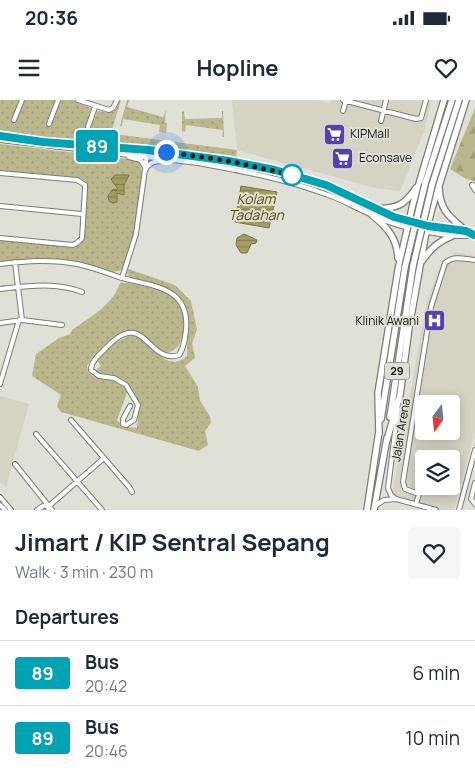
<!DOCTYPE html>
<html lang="en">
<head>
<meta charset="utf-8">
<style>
	:root { --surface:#fff; --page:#f6f6f7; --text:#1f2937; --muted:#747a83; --line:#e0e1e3 }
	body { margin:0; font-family:Manrope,sans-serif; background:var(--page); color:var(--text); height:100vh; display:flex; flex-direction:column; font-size:19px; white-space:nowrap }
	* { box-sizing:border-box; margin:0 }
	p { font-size:16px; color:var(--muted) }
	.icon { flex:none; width:28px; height:28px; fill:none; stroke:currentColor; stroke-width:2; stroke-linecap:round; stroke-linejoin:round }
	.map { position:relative; height:410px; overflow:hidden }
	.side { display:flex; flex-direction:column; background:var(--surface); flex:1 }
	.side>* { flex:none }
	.badge { padding:0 10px; border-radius:4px; font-size:18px; line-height:32px }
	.needle { width:32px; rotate:195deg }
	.buttons { position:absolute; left:415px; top:295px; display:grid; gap:10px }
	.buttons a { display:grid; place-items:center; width:45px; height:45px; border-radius:5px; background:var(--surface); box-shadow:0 2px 12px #0003; font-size:25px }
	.you { position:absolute; width:25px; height:25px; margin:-12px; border:4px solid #fff; border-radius:50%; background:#1a73e8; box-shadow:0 0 0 8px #1a73e833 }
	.map>.badge { position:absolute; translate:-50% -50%; box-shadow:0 0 0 2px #fff }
	h2 { padding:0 15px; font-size:19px; line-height:45px }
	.round { display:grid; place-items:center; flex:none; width:52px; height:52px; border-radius:5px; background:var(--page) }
	.overview { display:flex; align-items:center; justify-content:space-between; height:85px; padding:0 15px }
	h1 { font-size:24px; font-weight:700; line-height:38px }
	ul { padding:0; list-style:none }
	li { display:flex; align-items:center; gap:15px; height:65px; padding:0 15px; border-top:1px solid var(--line) }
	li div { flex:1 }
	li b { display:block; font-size:19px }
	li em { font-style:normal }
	li .badge { min-width:55px; font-weight:700; text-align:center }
	.status { display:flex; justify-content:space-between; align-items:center; height:35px; padding:0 25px; background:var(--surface); direction:ltr }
	.status svg { height:14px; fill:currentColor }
	header { display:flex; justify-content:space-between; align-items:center; height:65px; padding:0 15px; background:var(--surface); font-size:22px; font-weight:700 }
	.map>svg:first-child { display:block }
</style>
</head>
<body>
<div class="status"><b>20:36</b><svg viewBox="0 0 49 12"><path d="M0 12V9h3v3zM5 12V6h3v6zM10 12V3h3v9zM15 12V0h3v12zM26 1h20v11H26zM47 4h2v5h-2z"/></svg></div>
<header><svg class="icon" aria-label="menu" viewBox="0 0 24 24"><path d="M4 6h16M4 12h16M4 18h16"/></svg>Hopline<svg class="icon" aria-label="heart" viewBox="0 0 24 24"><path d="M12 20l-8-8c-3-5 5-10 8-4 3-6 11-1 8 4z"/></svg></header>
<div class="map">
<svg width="475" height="410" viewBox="0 0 475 410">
	<defs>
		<pattern id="grass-dots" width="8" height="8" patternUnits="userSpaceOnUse" patternTransform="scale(1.25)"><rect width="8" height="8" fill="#bab78d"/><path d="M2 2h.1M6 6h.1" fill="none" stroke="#9f9d79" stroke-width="1.8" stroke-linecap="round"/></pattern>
		<pattern id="forest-firs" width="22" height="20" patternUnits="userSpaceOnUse" patternTransform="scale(1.25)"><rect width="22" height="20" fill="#bab78d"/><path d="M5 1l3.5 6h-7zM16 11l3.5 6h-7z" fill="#9f9d79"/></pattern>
		<pattern id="water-rules" width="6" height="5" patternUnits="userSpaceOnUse" patternTransform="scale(1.25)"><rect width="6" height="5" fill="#a39e62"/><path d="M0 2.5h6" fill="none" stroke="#848050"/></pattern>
	</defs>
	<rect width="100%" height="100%" fill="#e0e0d7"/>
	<path fill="#d4d3c4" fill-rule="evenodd" d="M232 0H316L330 3 331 0H432L424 32 400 91 375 88 237 50Z
		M456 152 475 156V331L454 410H441L395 397 392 395 427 200 442 162ZM424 304H451V331H424ZM424 359H451V386H424Z
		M0 296 29 304 6 387 0 382Z"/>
	<path fill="url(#grass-dots)" d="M0 0H20L11 20 16 22 24 0H55L46 24 51 26 61 0H73L91 8 86 28 90 30 97 11 113 12 116 9 119 0H121L112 30 114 34 237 50 236 60 181 49 35 36 0 30Z
		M127 0H129L127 7 163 17 166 10 165 23H167L166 33 159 32 160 25 123 19 122 26H120Z
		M184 11 185 19 222 18V11H223L224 37H222L223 30 186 25 185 32 182 31V12Z
		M0 44 136 60 139 62C149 82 131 146 124 168 112 178 93 165 79 162 54 156 26 158 0 162V140L75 148 82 142 87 85 85 81 79 78 0 71Z
		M128 169 175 185 191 201 197 230 192 243 195 258 185 266 198 287 200 301 210 316 211 323 205 331 208 345 199 351 61 312 57 306 61 295 32 276 36 254 59 238 70 234 72 230C90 217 113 205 120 183 128 182 139 185 147 187 155 189 165 191 172 196 188 209 190 251 165 253 156 248 149 238 140 234 122 225 95 251 87 266L88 272C99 284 116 276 128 290L117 320 123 326 137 328 139 302 128 284 124 280 113 276 97 272V269L101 266 97 260 116 242 131 235C151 238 165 276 187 256L188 216 186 208 179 196 170 189 162 186 130 177 127 173Z"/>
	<path fill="url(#forest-firs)" d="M475 8V81L466 79 450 69Z"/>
	<path fill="url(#water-rules)" stroke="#79754a" d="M115 75H129L124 85V95L117 93V102L113 103 109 101 108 96 112 90 118 89 111 79Z
		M241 86 277 92 269 128 235 122Z
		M244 134 257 140 256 143 251 144 247 153H241L236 145 237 138Z"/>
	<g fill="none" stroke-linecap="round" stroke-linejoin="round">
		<defs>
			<path id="minor" d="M78 0 109 10 113 8 117 0
				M343 0 416 19 421 18 426 0
				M343 11 346 0
				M14 20 22 0
				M381 21 386 0
				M49 24 58 0
				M88 27 95 7
				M0 36 43 42 148 50 229 61 275 70 326 85 394 117 428 126 466 131 474 135
				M0 40 198 63C242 71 286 79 328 95 343 100 356 108 370 114 392 125 416 131 440 134 451 136 462 137 474 135
				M129 57 141 60 146 69
				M147 67C151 61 158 61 165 61
				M0 73 77 80 85 85V89L82 138 77 143 73 145 0 138
				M475 86 472 85 475 90
				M0 106 82 114
				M15 162 22 220
				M0 164C26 161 51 159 77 164 92 167 107 173 122 178L136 134 147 55
				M122 178C153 186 190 187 186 230 185 239 184 248 179 255 147 265 145 206 106 248 99 255 91 261 91 270L99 276 114 278 126 285 138 305 134 320 126 325 123 324V319L130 306
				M0 189C28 186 55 182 82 192
				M0 223 22 220 62 225
				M0 284 19 220
				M71 320 130 388 132 392
				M36 334 102 410
				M15 364 52 410
				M475 383 471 399 475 404
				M0 397 11 410
				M396 399 391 395 388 388 398 309
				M416 404 419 394 405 389 403 382 431 207 445 163C454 155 464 159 475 160
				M0 405 5 410
				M375 406 384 400 396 399 436 410
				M37 410 43 406H49
				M48 410 49 406 104 358
				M459 410 475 350"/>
			<path id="major" d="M474 135H475"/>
			<path id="highway" d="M425 84 452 0
				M432 85 459 0
				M439 88C440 111 450 117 466 131
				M376 109C397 108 404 106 416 88
				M372 115C387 127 397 138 398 158
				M422 161C431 148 438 142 452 136
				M390 317 413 166
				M381 319 405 167
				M379 334 378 293 398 170 413 104 444 0
				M387 340 400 295 409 228 426 132 432 108 466 0
				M367 410 379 331
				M374 410 387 338"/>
		</defs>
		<use href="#minor" stroke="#7c7c75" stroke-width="6"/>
		<use href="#major" stroke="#7c7c75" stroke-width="8"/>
		<use href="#highway" stroke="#7c7c75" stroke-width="8"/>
		<use href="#minor" stroke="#fff" stroke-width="4"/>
		<use href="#major" stroke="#fff" stroke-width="5"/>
		<use href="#highway" stroke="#fff" stroke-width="5.5"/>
		<defs>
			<path id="highway-bridge" d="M413 166 432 85
				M405 167 425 84"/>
		</defs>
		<use href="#highway-bridge" stroke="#7c7c75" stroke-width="8" stroke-linecap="butt"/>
		<use href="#highway-bridge" stroke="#fff" stroke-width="5.5"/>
	</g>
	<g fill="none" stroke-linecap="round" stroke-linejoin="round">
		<defs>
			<path id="line" d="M0 36 43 42 148 50 229 61 275 70 326 85 394 117 428 126 466 131 474 135"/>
		</defs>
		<use href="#line" stroke="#fff" stroke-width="11"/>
		<use href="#line" stroke="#00a3b4" stroke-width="8"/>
		<path stroke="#161613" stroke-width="5" stroke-dasharray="0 9" d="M166 52 229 61 292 75"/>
	</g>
	<defs>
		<symbol id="supermarket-square" viewBox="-11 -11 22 22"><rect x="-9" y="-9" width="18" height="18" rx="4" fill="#5340b8" stroke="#e0e0d7"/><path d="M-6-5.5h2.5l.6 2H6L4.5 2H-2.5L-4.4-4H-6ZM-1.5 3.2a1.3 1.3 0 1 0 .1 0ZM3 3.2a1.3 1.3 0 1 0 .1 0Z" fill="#fff"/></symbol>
		<symbol id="hospital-square" viewBox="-11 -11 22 22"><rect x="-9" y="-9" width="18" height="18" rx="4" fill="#5340b8" stroke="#e0e0d7"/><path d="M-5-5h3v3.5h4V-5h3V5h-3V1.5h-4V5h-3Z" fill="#fff"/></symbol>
	</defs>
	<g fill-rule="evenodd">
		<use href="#supermarket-square" x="322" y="22" width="25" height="25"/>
		<use href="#supermarket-square" x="330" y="46" width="25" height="25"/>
		<use href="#hospital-square" x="422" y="208" width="25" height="25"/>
	</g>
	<circle fill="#fff" stroke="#00a3b4" stroke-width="2.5" cx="292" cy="75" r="10"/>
	<g text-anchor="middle" stroke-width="4" stroke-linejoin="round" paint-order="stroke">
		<rect fill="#e0e0d7" stroke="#53534e" stroke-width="1" x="384.5" y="262.5" width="25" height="17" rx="4"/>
		<g font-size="11" font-weight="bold" fill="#161613">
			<text x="397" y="275">29</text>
		</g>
		<g font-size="12" fill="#161613" stroke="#e0e0d7" text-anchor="start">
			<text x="350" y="38">KIPMall</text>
			<text x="359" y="62">Econsave</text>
			<text x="419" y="225" text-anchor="end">Klinik Awani</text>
		</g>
		<g font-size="12" fill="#161613" stroke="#e0e0d7">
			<text transform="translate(401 330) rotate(-81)" y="4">Jalan Arena</text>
		</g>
		<g font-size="14" font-style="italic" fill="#554f01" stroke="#e0e0d7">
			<text x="256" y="104">Kolam<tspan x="256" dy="16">Tadahan</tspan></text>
		</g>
	</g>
</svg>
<div class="buttons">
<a><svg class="needle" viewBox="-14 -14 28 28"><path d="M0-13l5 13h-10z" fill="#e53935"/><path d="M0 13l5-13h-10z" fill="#747a83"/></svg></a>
<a><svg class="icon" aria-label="layers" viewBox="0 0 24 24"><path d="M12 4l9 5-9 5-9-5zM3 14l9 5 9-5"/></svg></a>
</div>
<div class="you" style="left:166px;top:52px"></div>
<b class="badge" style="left:97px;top:46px;background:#00a3b4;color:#fff">89</b>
</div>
<section class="side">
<div class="overview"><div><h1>Jimart / KIP Sentral Sepang</h1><p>Walk · 3 min · 230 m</p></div><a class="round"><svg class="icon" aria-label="heart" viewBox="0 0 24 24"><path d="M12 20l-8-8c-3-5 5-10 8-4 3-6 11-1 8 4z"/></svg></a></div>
<h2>Departures</h2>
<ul>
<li><span class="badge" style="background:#00a3b4;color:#fff">89</span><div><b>Bus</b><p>20:42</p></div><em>6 min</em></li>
<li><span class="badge" style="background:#00a3b4;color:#fff">89</span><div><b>Bus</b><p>20:46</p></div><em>10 min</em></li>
</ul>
</section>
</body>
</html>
